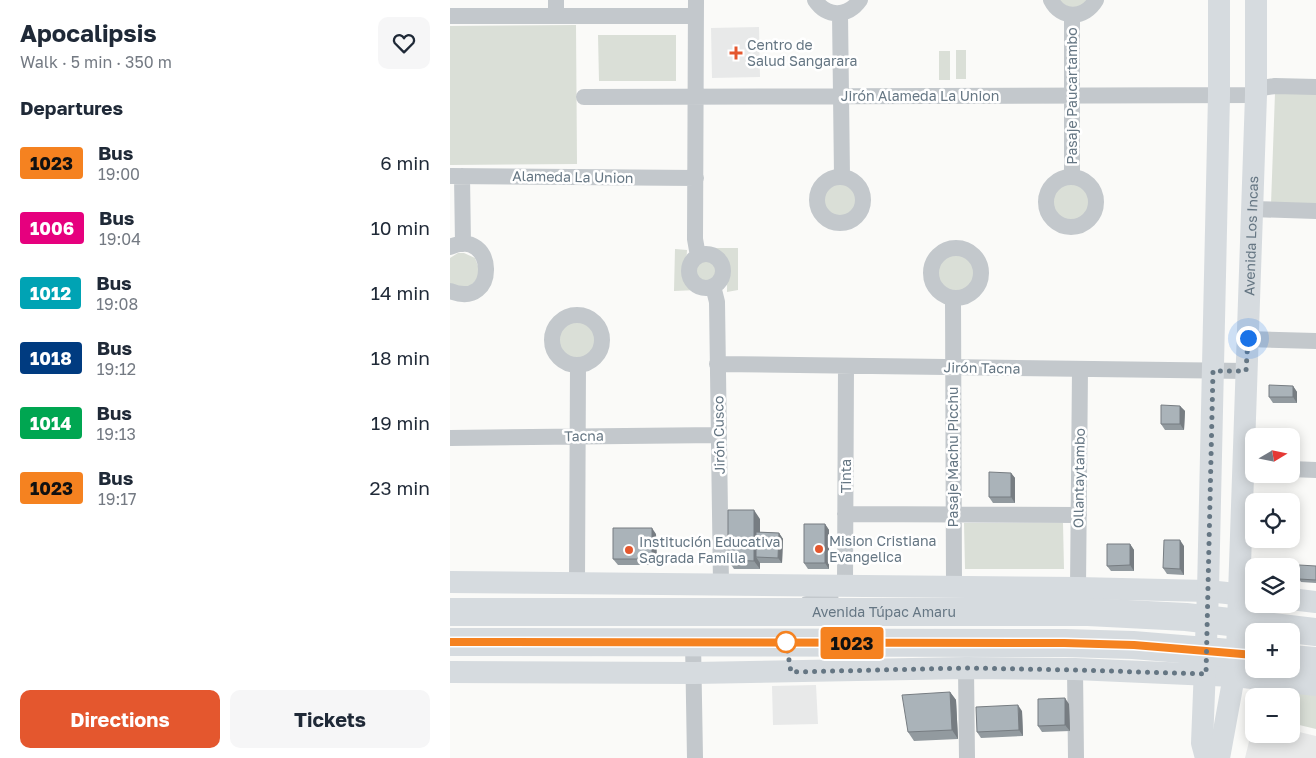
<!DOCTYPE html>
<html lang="en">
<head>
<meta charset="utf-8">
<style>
	:root { --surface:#fff; --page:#f6f6f7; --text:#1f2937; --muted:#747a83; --accent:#e4572e }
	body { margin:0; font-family:"Golos Text",sans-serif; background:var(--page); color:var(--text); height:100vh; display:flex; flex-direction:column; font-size:19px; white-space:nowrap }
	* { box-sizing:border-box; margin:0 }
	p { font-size:16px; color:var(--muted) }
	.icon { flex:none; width:28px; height:28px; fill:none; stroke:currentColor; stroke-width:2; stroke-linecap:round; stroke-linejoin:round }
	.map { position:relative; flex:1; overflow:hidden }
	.drawer { display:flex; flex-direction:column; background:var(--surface); width:450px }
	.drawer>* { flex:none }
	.badge { padding:0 10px; border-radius:4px; font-size:18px; line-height:32px }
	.needle { width:32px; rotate:80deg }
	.controls { position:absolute; left:795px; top:428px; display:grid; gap:10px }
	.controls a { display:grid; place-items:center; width:55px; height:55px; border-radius:10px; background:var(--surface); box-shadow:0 2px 12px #0003; font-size:25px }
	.you { position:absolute; width:25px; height:25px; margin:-12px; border:4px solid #fff; border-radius:50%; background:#1a73e8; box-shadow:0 0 0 8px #1a73e833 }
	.map>.badge { position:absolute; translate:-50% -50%; box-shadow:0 0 0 2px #fff }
	h2 { padding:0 20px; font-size:19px; line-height:45px }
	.round { display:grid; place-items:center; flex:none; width:52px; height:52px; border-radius:10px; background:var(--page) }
	.summary { display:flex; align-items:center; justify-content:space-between; height:85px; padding:0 20px }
	h1 { font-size:24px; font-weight:700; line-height:38px }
	.cta { display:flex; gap:10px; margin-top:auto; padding:10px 20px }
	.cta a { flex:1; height:58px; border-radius:10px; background:var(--accent); color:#fff; font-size:20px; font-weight:700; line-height:58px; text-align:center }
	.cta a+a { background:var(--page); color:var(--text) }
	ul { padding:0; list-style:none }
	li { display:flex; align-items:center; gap:15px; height:65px; padding:0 20px }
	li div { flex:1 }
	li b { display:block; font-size:19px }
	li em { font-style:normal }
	li .badge { min-width:55px; font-weight:700; text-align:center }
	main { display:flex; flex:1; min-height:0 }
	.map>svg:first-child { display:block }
</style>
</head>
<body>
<main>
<section class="drawer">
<div class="summary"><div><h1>Apocalipsis</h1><p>Walk · 5 min · 350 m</p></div><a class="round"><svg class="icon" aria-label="heart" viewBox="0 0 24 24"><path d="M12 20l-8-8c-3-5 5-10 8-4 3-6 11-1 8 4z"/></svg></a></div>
<h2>Departures</h2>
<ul>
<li><span class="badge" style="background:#f58220;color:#111">1023</span><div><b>Bus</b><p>19:00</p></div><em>6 min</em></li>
<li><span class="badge" style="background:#e6007e;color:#fff">1006</span><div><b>Bus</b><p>19:04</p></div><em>10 min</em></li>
<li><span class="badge" style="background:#00a3b4;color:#fff">1012</span><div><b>Bus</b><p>19:08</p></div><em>14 min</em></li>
<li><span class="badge" style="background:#003b80;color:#fff">1018</span><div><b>Bus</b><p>19:12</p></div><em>18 min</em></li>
<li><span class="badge" style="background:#00a651;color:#fff">1014</span><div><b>Bus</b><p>19:13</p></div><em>19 min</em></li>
<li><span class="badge" style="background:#f58220;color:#111">1023</span><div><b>Bus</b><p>19:17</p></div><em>23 min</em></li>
</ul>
<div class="cta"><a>Directions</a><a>Tickets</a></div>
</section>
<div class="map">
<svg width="866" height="758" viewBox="0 0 866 758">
	<rect width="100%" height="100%" fill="#fafaf8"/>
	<path fill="#e8e9e9" d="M309 27 310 77 262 78 261 28Z
		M366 685 368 724 323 725 322 686Z
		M804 721V734H841V730L866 736V758H795Z"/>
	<path fill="#dadfd7" d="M607 0H641L623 10Z
		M126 25 127 164 0 165V26Z
		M148 35H226V81H149Z
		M506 50H516V79H506Z
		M489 51H500V80H489Z
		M825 93 866 94V206L821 204Z
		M372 200a18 18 0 1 1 36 0a18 18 0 1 1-36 0Z
		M602 202a20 20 0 1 1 40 0a20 20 0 1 1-40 0Z
		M264 248H288V290L277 292C277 282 278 270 274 261 271 255 265 255 264 248Z
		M225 249 237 250C236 268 234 277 248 290L224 291Z
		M8 253H14L25 258 31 274 20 287 4 286 0 283V258Z
		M487 272a19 19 0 1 1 38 0a19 19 0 1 1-38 0Z
		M244 271a12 12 0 1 1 24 0a12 12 0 1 1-24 0Z
		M106 341a21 21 0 1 1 42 0a21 21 0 1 1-42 0Z
		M514 523H613L614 569H515Z
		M812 689 866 695V729L841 723V696H810Z"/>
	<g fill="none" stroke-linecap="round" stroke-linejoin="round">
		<path stroke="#c3c8cc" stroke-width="9" d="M355 601 372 597H384"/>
		<path stroke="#c3c8cc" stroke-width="16" d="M106 0V16
			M246 0 245 239 248 256
			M365 0C377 18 398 17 410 0
			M601 0C611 20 635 19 646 0
			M390 14 392 176
			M0 16H246
			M805 89 825 86 866 87
			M134 97 806 95
			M0 176 246 178
			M12 176 13 244
			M622 176V15
			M367 200a23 23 0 1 1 46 0a23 23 0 1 1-46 0Z
			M596 202a25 25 0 1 1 50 0a25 25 0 1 1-50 0Z
			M802 209 866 211
			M0 247C46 226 50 311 0 291
			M481 273a25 25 0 1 1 50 0a25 25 0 1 1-50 0Z
			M239 271a17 17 0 1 1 34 0a17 17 0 1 1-34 0Z
			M263 286 267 302 271 584
			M503 298 504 586
			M102 340a25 25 0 1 1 50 0a25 25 0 1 1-50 0Z
			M797 339 866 341
			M267 364 796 371
			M0 438 269 435
			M841 469 866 470
			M395 514 629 515
			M127 583 128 366
			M395 585 396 366
			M628 588 630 369
			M243 642 245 758
			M516 668 517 758
			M625 669 626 758"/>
		<g stroke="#d6dbdf" stroke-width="22">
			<path d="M0 582 628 588 758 591 804 596"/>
			<path d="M841 599 866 602"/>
			<path d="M0 672 244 673 516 668 625 669 784 676 866 685"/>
			<path d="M756 758 752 743 758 591 769 95V0"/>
			<path id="s1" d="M769 758 784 676 787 653 806 95V0"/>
		</g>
		<g stroke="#d6dbdf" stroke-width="28">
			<path id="s2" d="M0 612H638L736 617 866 632"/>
			<path d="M0 642 615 643 683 645 804 655"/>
			<path d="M841 659 866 661"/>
		</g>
	</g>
	<path fill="#929a9f" d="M843 386 847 392V403H823L819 397Z
		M730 406 735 411 734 430H715L711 424Z
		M561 473 565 478V503H543L539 497Z
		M310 519V532L329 533 333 539 332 563H310V569H284L278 560Z
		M375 524 379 530V569H358L354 563Z
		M206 534 207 565H168L163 559Z
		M680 544 684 550V571H661L657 566Z
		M734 546V575L717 574 713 568Z
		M866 566V583L851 582 849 579Z
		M500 692 506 700 508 739 464 741 458 732Z
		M619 704 620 731 592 732 588 726Z
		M572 711 573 736 531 738 527 732Z"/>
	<path fill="#777d82" d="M843 386 847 392V403L843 397Z
		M730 406 735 411 734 430 730 424Z
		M561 473 565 478V503L561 497Z
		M304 510 310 519V557H306L310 563V569L304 561Z
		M375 524 379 530V569L375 563Z
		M202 528 206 534 207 565 202 559Z
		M329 533 333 539 332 563 328 558Z
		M730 540 734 546V575L730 569Z
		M680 544 684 550V571L680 565Z
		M500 692 506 700 508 739 502 730Z
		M615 698 619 704 620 731 615 725Z
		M568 705 572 711 573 736 569 730Z"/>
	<path fill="#aab3b9" stroke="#777d82" d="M819 385 843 386V397H819Z
		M711 405 730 406V424H711Z
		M539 472 561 473V497H539Z
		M278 510H304V561L278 560Z
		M354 524H375V563H354Z
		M163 528H202V559H163Z
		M306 532 329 533 328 558 306 557Z
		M714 540H730V569L713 568Z
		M657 544H680V565L657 566Z
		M849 565 866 566V580L849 579Z
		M500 692 502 730 458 732 452 695Z
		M615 698V725L588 726V699Z
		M568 705 569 730 527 732 526 707Z"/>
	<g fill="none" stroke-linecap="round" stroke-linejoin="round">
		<defs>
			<path id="line" d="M0 642 614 643 684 645 804 655"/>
		</defs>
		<use href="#line" stroke="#fff" stroke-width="11"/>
		<use href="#line" stroke="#f58220" stroke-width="8"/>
		<path stroke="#657683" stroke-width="5" stroke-dasharray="0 9" d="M336 642 341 672 516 668 626 670 756 674 763 371H796L798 338"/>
	</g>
	<g fill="#e4572e" stroke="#fff" stroke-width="2">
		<path d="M283.5 45.5h5v5h5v5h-5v5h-5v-5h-5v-5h5z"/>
		<circle cx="369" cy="549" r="5"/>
		<circle cx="179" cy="550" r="5"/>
	</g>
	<circle fill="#fff" stroke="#f58220" stroke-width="2.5" cx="336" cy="642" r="10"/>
	<g text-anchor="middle" stroke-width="5" stroke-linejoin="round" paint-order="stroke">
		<g font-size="14" fill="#657683" stroke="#fff" text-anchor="start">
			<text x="297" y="50">Centro de<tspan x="297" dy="16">Salud Sangarara</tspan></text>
			<text x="379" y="546">Mision Cristiana<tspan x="379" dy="16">Evangelica</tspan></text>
			<text x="189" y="547">Institución Educativa<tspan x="189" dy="16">Sagrada Familia</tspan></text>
		</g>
		<g font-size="14" fill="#657683" stroke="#fff">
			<text x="470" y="101">Jirón Alameda La Union</text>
			<text transform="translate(622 96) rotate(-90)" y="5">Pasaje Paucartambo</text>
			<text transform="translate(123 177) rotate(1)" y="5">Alameda La Union</text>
			<text dy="5" stroke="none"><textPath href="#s1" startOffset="524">Avenida Los Incas</textPath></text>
			<text transform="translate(532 368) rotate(1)" y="5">Jirón Tacna</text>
			<text transform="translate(269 435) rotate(-91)" y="5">Jirón Cusco</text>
			<text transform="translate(134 436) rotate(-1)" y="5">Tacna</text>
			<text transform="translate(503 457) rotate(-90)" y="5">Pasaje Machu Picchu</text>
			<text transform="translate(396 476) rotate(-90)" y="5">Tinta</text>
			<text transform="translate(629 478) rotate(-89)" y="5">Ollantaytambo</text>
			<text dy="5" stroke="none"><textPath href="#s2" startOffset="434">Avenida Túpac Amaru</textPath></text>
		</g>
	</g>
</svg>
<div class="controls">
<a><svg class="needle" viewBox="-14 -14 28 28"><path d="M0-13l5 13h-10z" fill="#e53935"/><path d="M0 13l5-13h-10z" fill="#747a83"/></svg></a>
<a><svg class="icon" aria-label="locate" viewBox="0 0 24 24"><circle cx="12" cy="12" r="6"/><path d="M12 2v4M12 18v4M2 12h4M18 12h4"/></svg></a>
<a><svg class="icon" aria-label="layers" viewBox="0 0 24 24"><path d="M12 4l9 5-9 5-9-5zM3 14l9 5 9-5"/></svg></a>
<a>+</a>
<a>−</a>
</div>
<div class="you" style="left:798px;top:338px"></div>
<b class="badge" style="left:402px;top:643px;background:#f58220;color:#111">1023</b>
</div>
</main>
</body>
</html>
